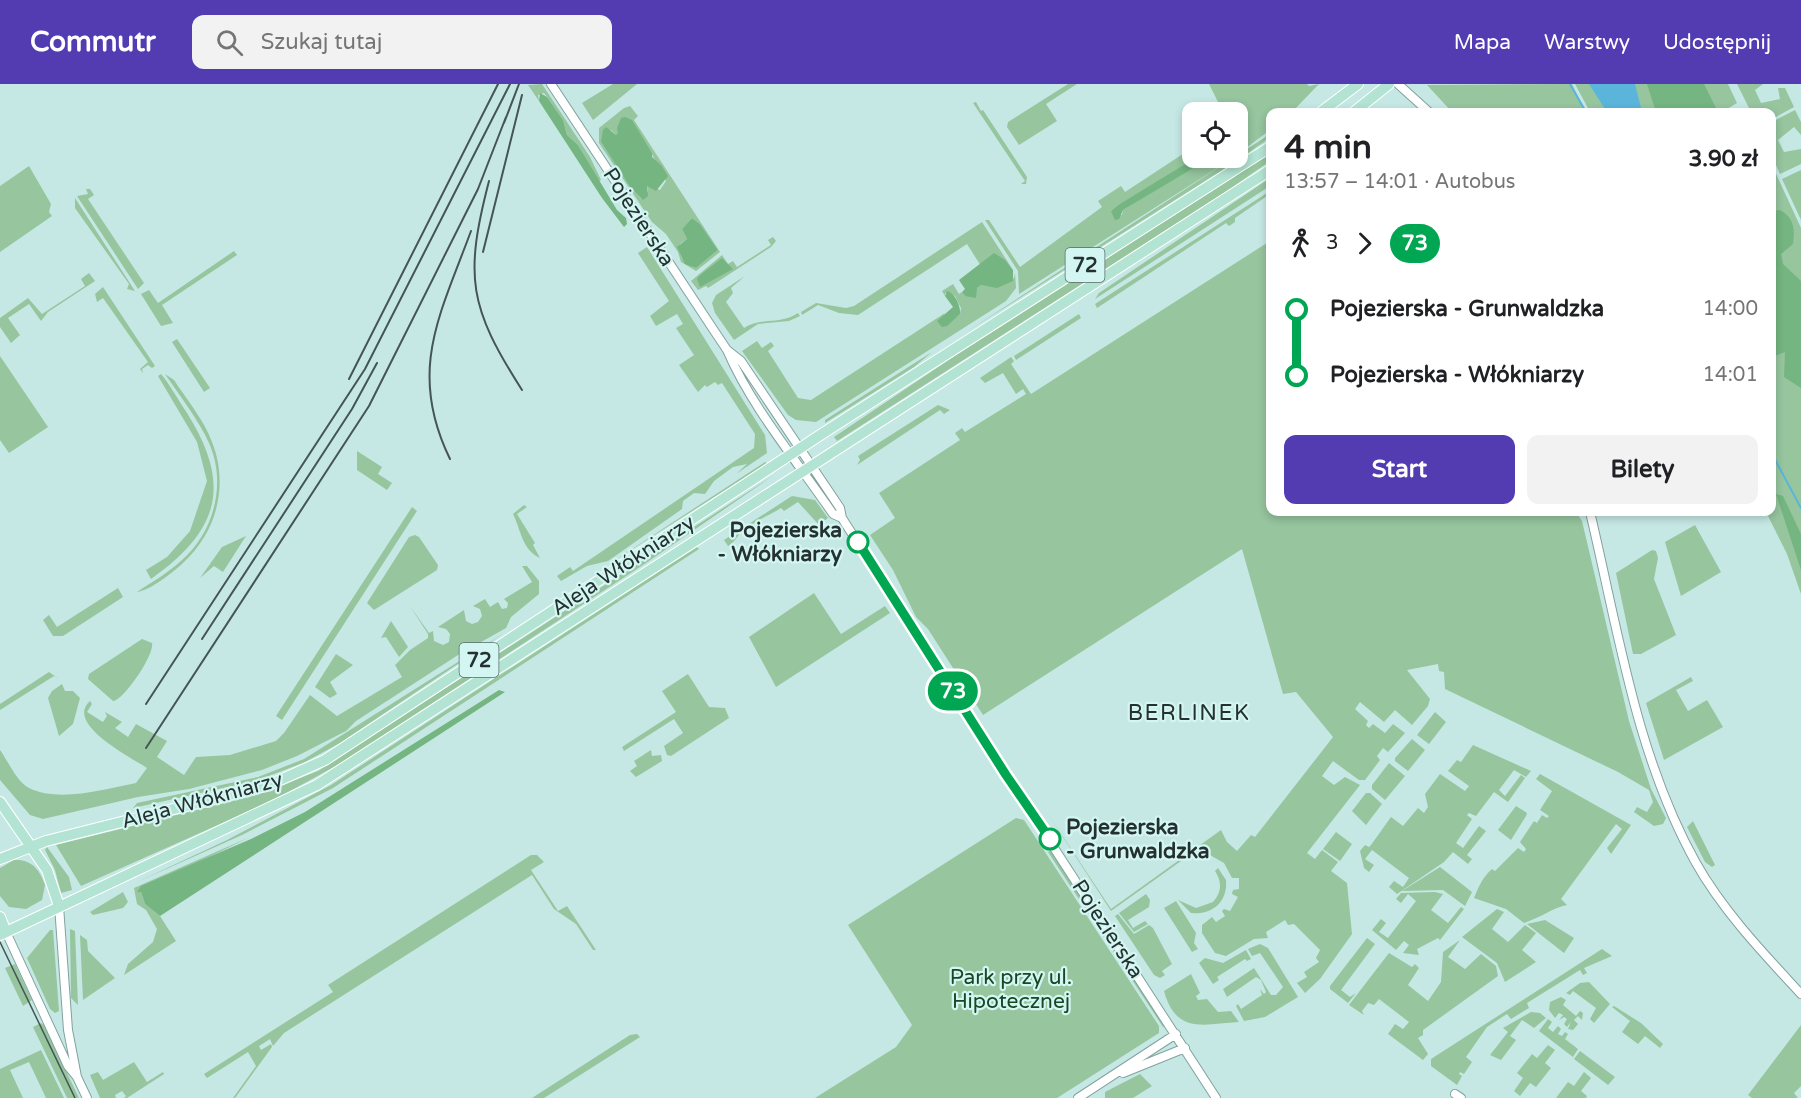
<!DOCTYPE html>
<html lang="pl">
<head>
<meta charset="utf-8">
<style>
	:root { --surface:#fff; --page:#f2f2f2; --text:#202124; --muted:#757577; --accent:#533bb2 }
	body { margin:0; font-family:"Varela Round",sans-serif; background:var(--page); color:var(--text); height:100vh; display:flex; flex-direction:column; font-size:22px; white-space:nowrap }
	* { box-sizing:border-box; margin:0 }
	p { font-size:20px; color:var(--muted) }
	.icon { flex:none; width:33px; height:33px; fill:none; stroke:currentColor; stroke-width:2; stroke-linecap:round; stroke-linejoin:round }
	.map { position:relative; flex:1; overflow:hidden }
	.side { position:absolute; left:1266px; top:24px; width:510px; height:408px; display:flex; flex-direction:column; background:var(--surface); border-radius:12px; box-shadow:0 3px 9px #0003 }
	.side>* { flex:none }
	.badge { padding:0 12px; border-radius:20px; font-size:21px; line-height:39px }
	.fabs { position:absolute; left:1182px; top:18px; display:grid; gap:12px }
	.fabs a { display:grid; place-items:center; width:66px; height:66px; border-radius:12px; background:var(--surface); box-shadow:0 3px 9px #0003; font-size:30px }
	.map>.badge { position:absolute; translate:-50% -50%; box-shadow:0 0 0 3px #fff }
	.legs { display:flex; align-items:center; gap:9px; height:66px; padding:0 18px; font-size:20px }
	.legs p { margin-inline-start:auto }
	.head { display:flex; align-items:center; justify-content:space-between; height:102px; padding:0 18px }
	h1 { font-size:33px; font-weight:700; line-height:45px }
	.button { display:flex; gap:12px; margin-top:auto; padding:12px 18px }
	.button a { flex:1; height:69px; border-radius:12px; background:var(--accent); color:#fff; font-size:24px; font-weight:700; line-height:69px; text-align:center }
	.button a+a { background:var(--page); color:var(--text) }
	ul { padding:0 18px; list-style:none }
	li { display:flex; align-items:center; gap:21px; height:66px; font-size:22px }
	li i { display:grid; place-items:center; width:9px; height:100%; margin:0 8px; background:currentColor }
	li i::after { content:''; width:15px; height:15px; margin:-8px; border:4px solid; border-radius:50%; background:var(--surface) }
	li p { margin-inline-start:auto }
	li:first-child i { background:linear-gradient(#0000 50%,currentColor 0) }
	li:last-child i { background:linear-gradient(currentColor 50%,#0000 0) }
	header { display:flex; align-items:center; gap:36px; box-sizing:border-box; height:84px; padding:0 30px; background:var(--accent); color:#fff }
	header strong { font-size:28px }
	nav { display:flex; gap:33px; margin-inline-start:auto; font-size:21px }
	.search { width:420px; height:54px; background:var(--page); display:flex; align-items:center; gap:15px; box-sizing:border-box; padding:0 21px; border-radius:12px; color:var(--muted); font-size:22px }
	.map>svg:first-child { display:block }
</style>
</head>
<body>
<header>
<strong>Commutr</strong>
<div class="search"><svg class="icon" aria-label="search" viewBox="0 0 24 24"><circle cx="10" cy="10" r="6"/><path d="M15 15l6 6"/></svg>Szukaj tutaj</div>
<nav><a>Mapa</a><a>Warstwy</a><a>Udostępnij</a></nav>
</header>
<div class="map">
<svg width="1801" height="1014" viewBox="0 0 1801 1014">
	<rect width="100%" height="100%" fill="#c6e8e5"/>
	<path fill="#96c59e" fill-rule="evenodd" d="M542 0 590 73 601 96 599 97 578 61 567 51 563 36 547 13 544 9 538 11 539 17 528 1Z
		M613 0H637L593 36 582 19Z
		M1068 0H1077L1046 20 1057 37 1019 61 1007 43 1008 38Z
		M1209 0H1307L1309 2 1319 0 1292 28H1270V46L1238 70V28H1223Z
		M1572 0 1585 28H1452L1427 1Z
		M1575 0H1728L1737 19 1722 28H1590Z
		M1737 0H1763L1755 6 1761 19 1780 15 1778 4H1785L1794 23 1772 35V28H1751Z
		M976 18 981 27 983 26 1027 93 1026 100H1021L1025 97 973 19Z
		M630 22 638 32 634 36 720 168 696 187 681 178 678 168 666 150 652 138 599 59V44L624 24ZM619 40 647 61 666 97 660 106 647 101 648 107 642 115 630 103 601 58 611 46 616 51 619 49ZM692 134 700 140 718 166 696 184C684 179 679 175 680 160L687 155 682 145Z
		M1795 26 1801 38V51L1794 43 1778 56 1784 68 1801 65V80L1780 90 1772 72V38Z
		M1270 50 1264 58 1232 80 966 248Z
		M1192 64V74H1195L1111 127 1122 131 1123 126 1202 77 1210 74H1233L1019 210 1018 187 985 136H989L1020 183 1102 123 1098 117 1121 102 1125 108Z
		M1270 70V77L1230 105 837 357 834 353 953 273Z
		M1772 81 1801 144V510L1787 470 1766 428H1772Z
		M29 82 51 120 49 128 52 132 0 168V102Z
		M1801 86V136L1782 95Z
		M1270 94V102L1095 215 1099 209Z
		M86 105H90L94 111 88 115 144 199 138 205 77 112 88 110Z
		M1270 107V110L1235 134V138L1229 142 1226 139 1097 224 1095 220Z
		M75 114 135 207 127 205 129 200 75 124Z
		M982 138 1013 186C1003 173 994 170 981 182L967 160 858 231 839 229 818 221 802 231 801 228 816 219 846 224 854 222Z
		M773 153 776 157 771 163 708 204 706 202 698 206 691 197 722 171 728 180 733 177 737 183 771 161 768 156Z
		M1270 157V428H1576L1582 437 1629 637 1651 705 1666 734 1663 740 1654 742 1634 728 1637 723 1647 728 1653 718 1649 706 1618 688 1445 605 1444 588 1439 587 1438 580 1407 586 1430 615 1428 622 1412 641 1395 626 1384 638 1360 618 1355 625 1368 637 1366 641 1369 644 1373 640 1385 649 1393 640 1405 649 1388 668 1383 664 1377 672 1380 676 1365 696H1359L1333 677 1322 692 1334 701 1345 693 1360 701 1307 769 1315 775 1322 766 1338 778 1331 787 1347 799 1352 850 1320 895 1305 909 1297 899 1307 893 1304 888 1319 878 1316 874 1320 866 1294 840 1288 841 1285 836 1266 848 1268 854 1254 855 1226 872 1215 869 1202 849V841L1212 833 1216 838 1225 832 1222 827 1224 825 1230 827 1238 813 1232 810 1233 806 1239 805V794H1232L1224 779 1208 770 1209 764H1205L1203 770 1181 777 1111 827 1044 724 1111 825 1221 746 1227 758 1237 767 1251 751 1255 753 1326 662 1333 653 1296 608 1283 610 1242 465 983 631 928 545 916 533 893 486 870 451 895 434 879 409 960 356 955 349 962 344 965 348 1026 310 1023 305 1016 310 1003 289 985 299 980 294 1011 273 1014 277 1011 280 1031 310Z
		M647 163 765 351 767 369 736 390 747 380 733 383 714 397 705 410 694 409 683 417 682 425 608 477 587 482 561 497 557 492 570 483 573 487 754 364 755 350 722 299 718 301 715 298 707 303 705 301 698 308 679 281 694 271 676 244 683 240 677 230 656 242 650 232 669 217 638 169Z
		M234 167 237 171 162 221 173 239 161 242 141 210 149 206 158 219Z
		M89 189 95 197 48 228 41 237 29 220 8 234 20 251 11 259 0 243V234L28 214 42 230 85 202 81 195Z
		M1015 189 1016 204 1006 217 816 338 796 336 788 331 742 267 757 257 762 264 771 258 774 262 768 267 798 314 811 316 945 229 943 233 954 235 960 230 961 224 955 212 945 209V212L942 207 953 200 959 210 962 208 965 212 981 201C999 203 997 205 1014 194Z
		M745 192 731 204 733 209 726 218 744 244C761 233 781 241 798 229L800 232 789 237 758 240 734 256 715 229 712 219 716 211Z
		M103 203 155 282 152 284 148 281 142 285 143 289 140 285 148 278 103 214 97 218 95 210Z
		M1079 230 1081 234 1016 276 1014 272Z
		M177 255 210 304 204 308 172 258Z
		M932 268 914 283 825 339V336Z
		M0 272 48 343 9 369 0 356Z
		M161 290C171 302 178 316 187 329 232 401 220 446 151 495L146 486 167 473 190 447 207 397 197 358 158 292Z
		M165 290 174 296C187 316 204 336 212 358 229 401 217 448 183 479 172 489 151 506 137 508 152 498 168 489 182 476 214 448 227 399 209 359 198 335 180 312 165 290Z
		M938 321 950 326 944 330 940 326 857 381 860 376 858 372Z
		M357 367 382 383 378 390 392 399 387 406 357 386Z
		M765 378 767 379 763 382 609 480Z
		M774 391 649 477 343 678 272 717 81 802 56 761 257 711 318 687Z
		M792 412 815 416 828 434 819 441 798 418 784 427 781 424C769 432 753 437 742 448 736 453 735 458 728 462L724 456Z
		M524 421 527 423 517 430 535 459 533 461 540 474C522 466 521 446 513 430Z
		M412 423 417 427 282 636 276 632Z
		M1695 441 1721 488 1681 512 1665 458Z
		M415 451 419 453 438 481 437 486 374 526 367 519 409 453Z
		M246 452 223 488 214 482 200 494 222 463Z
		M697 463 699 465 333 704 242 751 135 799 227 756 331 701Z
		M1652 466 1656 467 1658 474 1654 495 1676 551 1641 570H1633L1616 489Z
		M522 482H527L539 497V510L511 533 506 544 458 571 356 637 346 647 297 672 262 686 189 705 138 713 43 735 30 731 0 696V666C8 677 17 698 29 704 59 719 105 705 136 699L147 684C132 674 64 640 90 617L92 620 87 628 103 638 107 632 105 628 122 638 115 644 128 653 136 640 167 657 157 673 184 691 196 673 230 671 276 657 284 649 310 611 337 632 402 593 395 581 410 566 428 554V550L410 522 429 549 433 547 434 557 443 561 449 558 450 550 446 545 438 543 464 526 466 537 472 540 478 538 482 532 480 525 473 522 485 515 490 523 498 518 502 525 507 524 508 519 504 515 532 498Z
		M118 504 123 513 63 552H53L43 536 49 531 57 543Z
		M814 509 841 550 885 522 890 529 776 603 749 553Z
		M391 537 408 563 399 573 386 553 381 554Z
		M504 549 340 659 305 678 259 696 133 724 137 719 258 693 304 675Z
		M142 555 152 559C155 570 124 616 113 617L88 595 89 590Z
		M336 570 353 581 330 598 337 610 330 614 315 603Z
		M49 588 59 595 54 592 0 626V620Z
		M688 590 709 623 725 624 729 634 671 672 667 671 664 662 683 649 674 635 624 667 622 663 676 628 662 607Z
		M1691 593 1693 597 1676 606 1688 627 1707 616 1723 643 1664 676 1646 619Z
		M62 600 65 607H73L80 614 73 640 59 652 48 614 52 607Z
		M1435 628 1446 638 1429 660 1417 651Z
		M1412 655 1425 666 1408 687 1395 677V674Z
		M1473 661 1531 687 1526 693 1514 686 1499 706 1496 703 1505 712 1521 691 1525 694 1508 718 1494 708 1476 732 1469 729 1467 731 1472 735 1456 759 1463 764 1479 742 1486 747 1467 771 1472 775 1468 780 1453 768 1444 778 1397 810 1389 803 1394 797 1403 803 1409 794 1372 766 1365 775 1374 781 1369 788 1364 784 1360 767 1365 761 1369 763 1371 761 1391 733 1403 742 1418 724 1424 729 1428 723 1425 710 1440 690 1465 707 1469 702 1448 687 1457 676 1461 678Z
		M651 666 652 672 661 671 662 677 636 693 630 687 637 682 634 677Z
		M1389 679 1405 692 1385 716 1372 705V701Z
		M1540 690 1631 741 1611 770 1607 764 1622 745 1616 740 1561 815 1567 821C1554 823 1540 834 1524 839L1506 825 1474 814C1479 802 1482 794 1492 785L1495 787 1518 764 1524 768 1526 765 1520 758 1534 737 1537 739 1542 731 1547 734 1549 732 1540 726 1552 707 1536 695Z
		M1366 709H1370L1382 720 1366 741 1352 727Z
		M1516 722 1527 729 1526 732 1511 756 1498 746Z
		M1016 734 1024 736 1159 942V949L1057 1014H815L896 963 912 941 848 841Z
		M1693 737 1715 781 1712 783 1705 778 1687 743Z
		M1336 748 1352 760 1340 777 1323 765Z
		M250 753 138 808H141L145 820 160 832 176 857 124 891 128 880 153 858 157 845 146 826 137 820 134 804Z
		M47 763 69 793 72 806 61 809 55 786 45 766Z
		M1051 766 1165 942 1163 943 1048 768Z
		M531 771H537L544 778 531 786 558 827 567 822 596 866H593L576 840 554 825 532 791 284 949 273 962 270 955 259 962 261 966 271 960 272 963 235 1014H233L256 982 248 968 207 994 204 990 333 908 328 901Z
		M14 776C32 775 40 786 45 801L42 816 26 825 9 823 0 812V784Z
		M1440 783 1472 808 1465 822 1443 806 1402 807Z
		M1218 784 1226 796C1228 818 1212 831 1191 829L1178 816 1196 824 1213 818C1222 808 1222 798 1215 787Z
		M123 808 128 818 123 824 93 831 90 828Z
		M1435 808 1443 810 1431 826 1448 839 1461 823 1464 825 1440 856 1438 854 1417 865 1419 871 1403 869 1409 861 1404 857 1396 866 1372 846 1381 835 1386 839 1379 848 1388 854 1416 817 1408 810 1401 819 1396 815 1401 809Z
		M1146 810 1150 816 1149 823 1128 836 1133 844 1145 837 1148 840 1134 848 1119 829Z
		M1176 817 1196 849 1194 859 1198 865 1192 868 1164 824Z
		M1497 825 1504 828 1492 845 1508 858 1525 841 1536 849 1522 866 1536 878 1505 898 1497 879 1462 853Z
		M1118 830 1134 850 1149 841 1153 844 1172 880 1162 887 1165 891 1160 894 1154 891 1115 832Z
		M1545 836 1574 854 1564 869 1527 840Z
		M70 845 75 847 78 921 71 914Z
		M50 846H53L59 927 55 929 50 925 27 874Z
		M80 851 87 856 88 867 115 894 83 916Z
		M1367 854 1375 860 1341 906 1350 913 1356 909 1348 919 1330 905V902Z
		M1460 856 1448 873 1465 885 1481 870 1496 882 1498 892 1423 946V951L1418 954 1428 970 1423 976 1388 950 1395 940 1403 945 1409 938 1379 915 1374 921 1368 919 1362 927 1364 931 1349 921 1389 869 1412 883 1415 880 1419 884 1408 901 1428 917 1441 898 1443 868Z
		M1260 860 1268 864 1298 913 1265 933 1244 937 1236 922 1238 920 1241 925 1262 911 1260 905 1264 910 1266 908 1261 896 1256 893 1227 913 1223 905 1254 884 1271 911H1276L1283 903 1260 869 1252 872 1248 865Z
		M1602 865 1612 872 1584 884 1587 889 1583 891 1580 886 1527 919 1529 924 1511 935 1507 930 1487 943 1466 973 1472 978 1464 990 1460 988 1459 990 1462 992 1457 1001 1431 982V975Z
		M1246 866 1251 875 1247 877 1245 875 1217 893 1219 896 1213 900 1199 879 1205 874 1223 879Z
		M15 880 32 916 23 922 5 884Z
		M1191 890 1200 909 1196 912 1198 916 1207 915 1218 928 1231 927 1239 938C1204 940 1176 951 1164 907Z
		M1589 898 1610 920 1594 939 1590 935 1596 924 1573 907 1570 911 1566 909 1580 899Z
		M1561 913 1566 916 1563 921 1576 932 1580 927 1583 929 1582 936 1578 932 1574 936 1578 940 1573 946 1568 945 1571 938 1567 943 1564 940 1567 935 1564 933 1559 936 1563 931 1559 929 1555 934 1549 926 1550 918Z
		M1614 922 1641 939 1663 960 1660 964 1645 952 1638 960 1622 948 1630 937 1612 923Z
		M1531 928 1540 929 1546 934 1534 944 1522 936 1510 952 1516 956 1501 976 1490 971 1508 948 1503 944Z
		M1548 935 1552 938 1548 944 1553 948 1558 942 1561 945 1558 950 1562 952 1565 948 1568 950 1565 955 1578 965 1573 973 1539 947Z
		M41 939 44 941 79 1014H67L33 943Z
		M1801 941V1002L1794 1009 1798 1014H1752L1748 1011Z
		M637 950 640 953 544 1014H532L630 951Z
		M1548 961 1555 966 1545 979 1551 984 1536 1003 1530 999 1520 1012 1514 1007 1523 994 1517 989 1532 970 1537 974Z
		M41 966 64 1014H46L29 978 10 986 23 1014H0V985Z
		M1580 967 1615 993 1608 1001 1574 975Z
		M134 978 147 998 163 988 164 990 127 1014H124L126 1012 122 1007 115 1011 116 1014H100L90 991 98 988 103 996Z
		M1584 988 1591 994 1581 1007 1587 1012 1586 1014H1556L1568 998 1574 1002Z
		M1140 990 1152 1002 1133 1014H1105V1008Z"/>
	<path fill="#74b581" d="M1647 0H1704L1718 28H1656Z
		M540 9 547 13 563 36 567 51 578 61 617 126 626 134 627 140 624 143 602 114 539 17Z
		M625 33 632 36 652 69V73L661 81 668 92 656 107 647 102 648 112 643 116 630 103 601 58 603 46 606 43 616 51 618 49 617 44 621 34Z
		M1195 74H1210L1123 126 1119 135 1115 136 1111 127 1120 120Z
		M1780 126C1794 134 1795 144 1793 160L1781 170 1783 180 1801 197V304L1784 293 1785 268 1772 273V127Z
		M692 134 700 140 718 166 696 184 685 180 677 163 687 155 682 145Z
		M994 169 1005 176 1013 186V197L997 204 981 201 977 204 976 214 965 212 962 208 965 205 959 196Z
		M722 174 733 185 700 203 697 195 699 192Z
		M947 207C955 209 961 222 960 230L947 242 942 243 937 237 953 223 945 212Z
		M1776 410 1783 412 1801 450V486Z
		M499 606 505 608 160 832 145 820 141 808H137L141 802 251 755 305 728Z"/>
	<path fill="#5bb5da" d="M1589 0H1635L1642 28H1607Z"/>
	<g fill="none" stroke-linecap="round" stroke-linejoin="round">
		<path stroke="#5bb5da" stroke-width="2" d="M1570 0 1586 28
			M1772 370 1801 424"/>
		<defs>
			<path id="tertiary" d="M551 0 713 245 727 266 741 277 840 424 842 434 935 580 1216 1014
				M1398 0 1429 28
				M727 266C752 324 797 377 833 430L842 434
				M1590 428C1618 545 1636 672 1696 779 1723 827 1764 870 1801 910
				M59 822 68 946 77 993
				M6 848 68 982 77 993 87 1014
				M1123 989 1185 964
				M1455 1010 1461 1014
				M1078 1014 1176 950"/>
			<path id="primary" d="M1321 28 1358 0
				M1354 28 1389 0
				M0 718 47 786 59 822
				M0 775 46 757 269 701 325 676 831 344 1270 63
				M0 833 6 848
				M0 851 317 701 1270 86"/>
		</defs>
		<use href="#tertiary" stroke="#82a29f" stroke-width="10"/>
		<use href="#primary" stroke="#fff" stroke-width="12"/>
		<use href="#tertiary" stroke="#fff" stroke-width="8"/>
		<use href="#primary" stroke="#b3e4d3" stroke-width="10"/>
		<path stroke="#445554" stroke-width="1.5" d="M0 858 75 1014"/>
		<path stroke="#445554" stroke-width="2" d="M504 39 519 0
			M489 97C464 193 469 223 522 306
			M483 168 522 11
			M349 295 498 0
			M450 375C407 287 440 231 471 147
			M202 555 352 325 377 279
			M146 620 365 285 510 0
			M146 664 369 322 478 105 506 33"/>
	</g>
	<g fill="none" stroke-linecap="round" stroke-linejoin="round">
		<defs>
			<path id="line-1" d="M858 458 1006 691 1050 755"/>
		</defs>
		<use href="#line-1" stroke="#fff" stroke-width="14"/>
		<use href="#line-1" stroke="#00a651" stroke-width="9"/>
	</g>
	<g fill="#fff" stroke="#00a651" stroke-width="3">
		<circle cx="858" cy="458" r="10"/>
		<circle cx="1050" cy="755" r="10"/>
	</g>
	<g text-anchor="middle" stroke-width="4.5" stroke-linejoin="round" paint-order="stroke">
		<g fill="#d3f6f2" stroke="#586c6a" stroke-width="1.5">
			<rect x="1065.5" y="164" width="39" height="34" rx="4.5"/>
			<rect x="459.5" y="559" width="39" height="34" rx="4.5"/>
		</g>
		<g font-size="20" font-weight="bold" fill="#243130">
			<text x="1085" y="188">72</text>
			<text x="479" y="583">72</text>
		</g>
		<g font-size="21" fill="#243130" stroke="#d3f6f2">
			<text transform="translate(639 133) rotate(57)" y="7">Pojezierska</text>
			<text transform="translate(623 481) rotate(-33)" y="7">Aleja Włókniarzy</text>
			<text transform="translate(202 716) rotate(-15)" y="7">Aleja Włókniarzy</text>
			<text transform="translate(1108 845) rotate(57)" y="7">Pojezierska</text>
		</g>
		<g font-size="21" font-weight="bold" fill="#243130" stroke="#d3f6f2" text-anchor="end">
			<text x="842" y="453">Pojezierska<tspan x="842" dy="24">- Włókniarzy</tspan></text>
			<text x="1066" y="750" text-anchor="start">Pojezierska<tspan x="1066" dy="24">- Grunwaldzka</tspan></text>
		</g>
		<g font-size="21" fill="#184724" stroke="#d3f6f2">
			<text x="1011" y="900">Park przy ul.<tspan x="1011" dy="24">Hipotecznej</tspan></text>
		</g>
		<g font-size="22" letter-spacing="1.5" fill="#243130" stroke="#d3f6f2">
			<text x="1189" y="636">BERLINEK</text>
		</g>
	</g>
</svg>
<div class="fabs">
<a><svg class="icon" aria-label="locate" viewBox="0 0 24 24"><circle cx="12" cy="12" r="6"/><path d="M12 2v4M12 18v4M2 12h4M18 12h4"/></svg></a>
</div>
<b class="badge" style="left:953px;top:607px;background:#00a651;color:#fff">73</b>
<section class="side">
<div class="head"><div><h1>4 min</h1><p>13:57 – 14:01 · Autobus</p></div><b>3.90 zł</b></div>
<div class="legs"><svg class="icon" aria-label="walk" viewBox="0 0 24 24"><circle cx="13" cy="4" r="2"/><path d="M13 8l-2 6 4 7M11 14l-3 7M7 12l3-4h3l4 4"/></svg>3<svg class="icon" aria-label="forward" viewBox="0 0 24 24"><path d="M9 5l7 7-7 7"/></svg><b class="badge" style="background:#00a651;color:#fff">73</b></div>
<ul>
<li><i style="color:#00a651"></i><b>Pojezierska - Grunwaldzka</b><p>14:00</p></li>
<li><i style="color:#00a651"></i><b>Pojezierska - Włókniarzy</b><p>14:01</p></li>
</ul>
<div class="button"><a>Start</a><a>Bilety</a></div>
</section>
</div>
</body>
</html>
